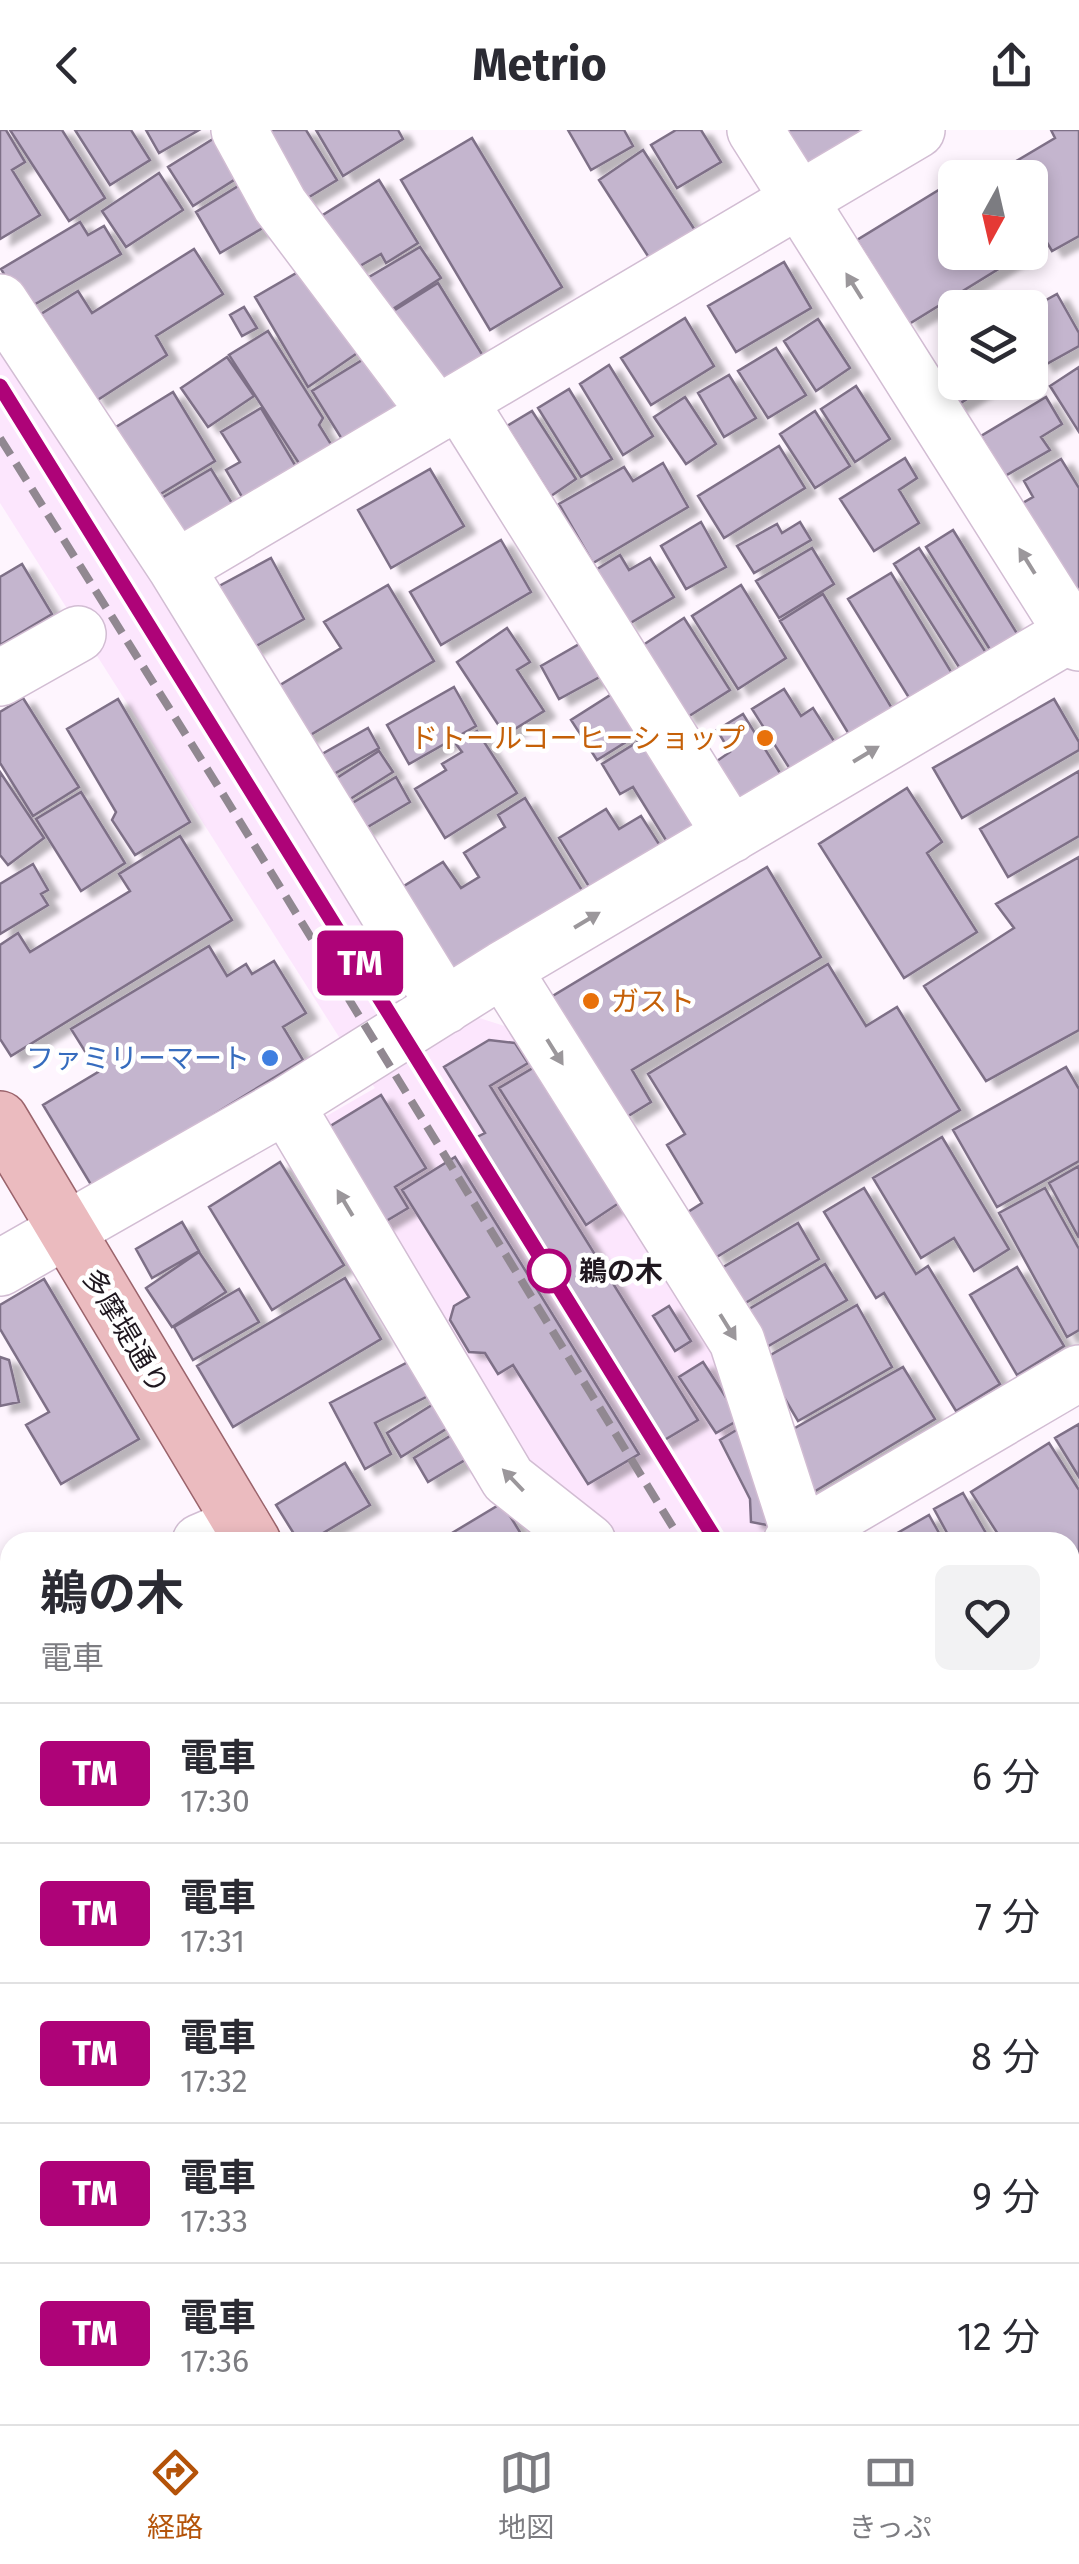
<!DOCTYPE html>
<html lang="ja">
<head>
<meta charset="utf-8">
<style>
	:root { --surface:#fff; --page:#f2f2f3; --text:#2b2b33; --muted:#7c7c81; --line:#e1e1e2; --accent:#b45309 }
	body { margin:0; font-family:"Fira Sans","Noto Sans JP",sans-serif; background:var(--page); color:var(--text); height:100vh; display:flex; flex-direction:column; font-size:38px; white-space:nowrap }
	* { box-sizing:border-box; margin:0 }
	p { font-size:32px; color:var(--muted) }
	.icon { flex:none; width:55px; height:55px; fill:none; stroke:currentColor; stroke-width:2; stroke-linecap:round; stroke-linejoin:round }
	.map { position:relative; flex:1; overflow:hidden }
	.drawer { position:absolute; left:0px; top:1402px; width:1080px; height:892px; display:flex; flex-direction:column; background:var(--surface); border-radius:30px 30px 0 0; box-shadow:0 5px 15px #0003 }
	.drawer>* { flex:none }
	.badge { padding:0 20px; border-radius:8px; font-size:35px; line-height:65px }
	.needle { width:65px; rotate:188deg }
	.fabs { position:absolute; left:938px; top:30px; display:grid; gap:20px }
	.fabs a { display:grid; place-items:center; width:110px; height:110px; border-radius:15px; background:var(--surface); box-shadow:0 5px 15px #0003; font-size:50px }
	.map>.badge { position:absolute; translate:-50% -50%; box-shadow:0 0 0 5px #fff }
	.round { display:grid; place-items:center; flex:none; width:105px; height:105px; border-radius:15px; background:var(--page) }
	.summary { display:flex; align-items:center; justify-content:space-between; height:170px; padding:0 40px }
	h1 { font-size:48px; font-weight:700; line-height:75px }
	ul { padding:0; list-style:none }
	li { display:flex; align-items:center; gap:30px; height:140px; padding:0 40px; border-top:2px solid var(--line) }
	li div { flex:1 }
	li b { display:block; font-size:38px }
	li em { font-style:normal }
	li .badge { min-width:110px; font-weight:700; text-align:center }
	header { display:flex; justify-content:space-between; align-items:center; height:130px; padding:0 40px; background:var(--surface); font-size:45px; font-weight:700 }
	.dock { display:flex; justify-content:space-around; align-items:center; height:140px; border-top:2px solid var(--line); background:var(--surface); font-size:28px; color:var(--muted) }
	.dock a { display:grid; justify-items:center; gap:5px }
	.dock .on { color:var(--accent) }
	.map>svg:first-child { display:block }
</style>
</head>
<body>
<header><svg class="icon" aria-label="back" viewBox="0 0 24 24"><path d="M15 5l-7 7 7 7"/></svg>Metrio<svg class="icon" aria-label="share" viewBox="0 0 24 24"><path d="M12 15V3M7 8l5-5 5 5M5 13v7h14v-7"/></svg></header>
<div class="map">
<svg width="1079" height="2294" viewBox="0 0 1079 2294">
	<defs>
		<filter id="shadow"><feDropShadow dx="11" dy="6" stdDeviation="2.5" flood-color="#0004"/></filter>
	</defs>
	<rect width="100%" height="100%" fill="#fef5fe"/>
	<path fill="#fce6fd" d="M0 203 470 885 517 900 695 1194 746 1288 781 1395 753 1412H609L523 1345 311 995 375 958 346 918 0 373Z
		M1070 1919 1079 1933V2094L1070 2080Z"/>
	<path fill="#c4b5ce" stroke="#7e7087" stroke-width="2.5" filter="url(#shadow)" d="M0 0H6L25 32 12 40 40 85 0 109Z
		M10 0H62L105 68 69 91Z
		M75 0H131L150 30 110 55Z
		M146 0H199L159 23Z
		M263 0H306L337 50 296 75Z
		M316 0H398L403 9 343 46Z
		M568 0H624L633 16 591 40Z
		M676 0H701L721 32 677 58 651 15Z
		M773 0H879L801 47Z
		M1051 0H1079V106L1052 121 1030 84V48H1008L1003 39 1055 8Z
		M221 4 245 43 193 76 168 37Z
		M472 8 562 157 490 200 401 50Z
		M643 20 700 108 655 137 599 50Z
		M159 43 183 80 126 117 102 81Z
		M248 50 273 92 220 123 196 82Z
		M379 50 418 113 386 133 381 124 351 141 318 88Z
		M955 50V122L1023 124 909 194 857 110Z
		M80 92 88 105 104 96 121 124 25 180 1 139Z
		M420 117 441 148 385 184 364 150Z
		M194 119 223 164 156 206 167 225 96 271 41 184 78 161 92 183Z
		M784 132 811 178 736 222 708 176Z
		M312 134 369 215 308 257 255 167Z
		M438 153 488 234 436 265 387 185Z
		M1057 164 1079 203V216L1043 236 1030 213V179Z
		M244 177 257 198 242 206 230 185Z
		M685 188 714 236 651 275 621 228Z
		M818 189 850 238 816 261 784 211Z
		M268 201 323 288 319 295 334 319 302 338 229 225Z
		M776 218 806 265 768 288 738 241Z
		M380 219 412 273 345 314 312 261Z
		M227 227 254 266 208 297 181 258Z
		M955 230V252H986L988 256 951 279 930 247Z
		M609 235 653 306 623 325 580 254Z
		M1079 237V302L1050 256Z
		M729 245 756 288 724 307 698 263Z
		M856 256 890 309 855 332 821 279Z
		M569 259 612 329 581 347 538 278Z
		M173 262 215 331 144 374 103 305Z
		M685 267 716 314 686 334 654 287Z
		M1046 267 1062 294 1041 307 1050 320 1005 346 981 306Z
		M261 278 301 345 248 377 226 340 240 332 221 302Z
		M532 281 576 349 551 366 507 296Z
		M815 281 850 336 815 358 780 304Z
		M779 316 805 358 724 408 698 366Z
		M905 328 917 348 899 360 919 393 874 421 840 369Z
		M1061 329 1079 358V471L1014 378 1033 367 1024 351Z
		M663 333 688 377 593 433 559 374 624 337 633 351Z
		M211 339 235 378 182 409 148 376Z
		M430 339 464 396 391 438 358 380Z
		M701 392 726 437 686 459 661 416Z
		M800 392 811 410 754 443 737 416 777 394 782 403Z
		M953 400 1021 510 994 526 926 417Z
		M501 410 531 462 441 515 410 462Z
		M812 418 834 454 779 488 756 451Z
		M919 418 990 529 964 545 894 434Z
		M620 425 629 440 650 428 674 467 627 495 594 441Z
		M271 428 304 489 242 524 208 462Z
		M22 434 52 484 0 515V447Z
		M891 443 953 545 911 571 848 469Z
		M388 455 434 531 297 613 267 563 341 518 324 492Z
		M741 455 786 528 738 559 692 486Z
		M823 464 893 580 850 606 780 491Z
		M684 488 730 560 686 588 640 517Z
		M507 498 530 532 517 540 544 581 505 605 457 532Z
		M588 509 607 543 559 569 541 536Z
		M454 557 476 596 409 634 387 595Z
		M784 559 801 586 813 578 839 619 795 647 752 579Z
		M615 562 642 602 597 630 571 590Z
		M23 568 79 657 33 686 0 633V582Z
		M118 569 190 692 135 725 112 690 116 682 67 599Z
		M1054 569 1079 612V620L962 688 933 638Z
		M743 584 785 651 742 678 714 633 730 622 717 600Z
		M368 598 379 618 320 652 308 632Z
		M477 601 517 663 445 708 415 659 446 640 442 634 462 622 456 614Z
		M644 608 703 701 672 720 633 657 620 664 602 634Z
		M379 621 393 642 339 676 326 655Z
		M1079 641V706L1008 747 980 699Z
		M0 642 44 708 8 735 0 725Z
		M396 647 410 672 354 705 339 681Z
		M907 658 942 712 927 723 977 802 904 848 819 714Z
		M81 662 125 733 81 761 36 689Z
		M525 668 588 770 449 856 391 764 443 732 461 758 479 747 464 723 505 697 498 685Z
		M606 679 619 699 641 686 666 725 596 768 559 708Z
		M180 706 232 790 11 926 0 909V815L18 803 30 822 130 761 119 744Z
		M1079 727V900L986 951 924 856 1014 798 996 774Z
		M33 734 48 760 41 764 48 775 0 804V754Z
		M767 737 821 827 632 940 651 972 625 988 551 867Z
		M209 816 227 846 246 834 252 844 274 831 306 883 283 897 303 930 93 1058 43 975 98 942 71 899Z
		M828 834 866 896 897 877 960 980 715 1128 688 1082 702 1073 667 1015 685 1004 648 944Z
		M489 910 515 913 528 933 490 956 698 1290 661 1312 473 1009 485 1003 444 937Z
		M1066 937 1079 959V1031L997 1077 953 1000Z
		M533 938 619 1073 586 1095 499 958Z
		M381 965 426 1038 395 1057 408 1078 376 1097 319 1003Z
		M942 1007 1009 1119 974 1141 954 1108 921 1128 873 1048Z
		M455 1027 639 1324 588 1354 513 1235 498 1244 485 1223 469 1222 450 1190 454 1176 469 1167 402 1060Z
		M280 1032 344 1135 272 1180 209 1077Z
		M1079 1036V1108L1049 1053Z
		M864 1058 916 1144 928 1136 1000 1254 956 1281 884 1163 876 1168 824 1082Z
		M1045 1058 1079 1119V1200L1067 1207 999 1083Z
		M182 1092 199 1121 152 1148 136 1119Z
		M798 1093 819 1129 742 1175 720 1139Z
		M199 1122 226 1162 172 1197 146 1158Z
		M825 1134 847 1170 765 1218 744 1182Z
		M1017 1137 1064 1216 1017 1245 970 1165Z
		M345 1148 381 1209 233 1297 197 1236Z
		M44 1149 139 1309 61 1354 26 1295 49 1282 0 1199V1175Z
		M239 1159 259 1192 193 1230 174 1197Z
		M857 1175 892 1237 798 1291 762 1230Z
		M669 1176 691 1211 675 1221 653 1186Z
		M0 1227 9 1230 19 1272 0 1276Z
		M410 1231 428 1266 375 1293 391 1324 365 1339 330 1273Z
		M703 1232 740 1289 716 1303 679 1247Z
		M903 1237 935 1289 807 1366 779 1307Z
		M440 1270 454 1294 401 1327 387 1303Z
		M1079 1294V1347L1055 1308Z
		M743 1296 770 1367 767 1395 751 1392 750 1369 720 1310Z
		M455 1303 470 1327 428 1352 414 1328Z
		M1049 1313 1079 1360V1427L1070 1433V1412H1003L971 1362Z
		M345 1333 370 1375 308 1412H299L276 1375Z
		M963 1363 991 1412H952L934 1379Z
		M502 1373 526 1412H437Z
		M929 1385 944 1412H898L894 1405Z
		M1070 1434 1079 1448V1548L1070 1553Z
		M10 1509V1576L0 1511Z
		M1070 1621 1079 1636V1695L1070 1701Z
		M10 1696V1768L0 1770V1698Z
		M1079 1727V1814L1070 1820V1732Z
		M10 1771V1814L0 1815V1773Z
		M10 1897V1963L6 1964 0 1947V1900Z
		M1070 2150 1079 2164V2184L1070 2190Z
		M10 2215V2275L0 2248V2219Z
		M1079 2241V2289L1070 2274V2246Z
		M1070 2281 1078 2294H1015L1009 2285H1070Z
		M210 2285H321L324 2294H214Z
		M424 2285H479L464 2294H429Z
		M640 2285H697L681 2294H625Z
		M703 2285H727L732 2294H688Z
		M833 2285H977L982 2294H838Z"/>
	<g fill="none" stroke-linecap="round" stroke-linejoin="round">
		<defs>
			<path id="minor" d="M239 0 280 75 437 284
				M755 0 1079 513
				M0 172 176 438 445 876
				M459 271 731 705
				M176 438 917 0
				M0 548 78 504
				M503 839 737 1211 802 1412
				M286 975 508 1349 588 1412
				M0 1138 286 975 503 839 1079 499
				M200 1412 242 1394
				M791 1412 1079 1243
				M0 1479 10 1476
				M1070 1843 1079 1837
				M0 1857 10 1853
				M1070 1895 1079 1910
				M1070 2108 1079 2122
				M370 2285 374 2294"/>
			<path id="major" d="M0 989 253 1412
				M765 2285 771 2294"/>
		</defs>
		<use href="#minor" stroke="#d2bdd3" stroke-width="58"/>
		<use href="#major" stroke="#9b646c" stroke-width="58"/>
		<use href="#minor" stroke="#fff" stroke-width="55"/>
		<use href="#major" stroke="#ebbbbf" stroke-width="55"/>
		<path stroke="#918891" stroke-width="8" stroke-dasharray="20 10" stroke-linecap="butt" d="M0 256 716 1412
			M0 308 226 669 682 1412
			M1070 1981 1079 1995
			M1070 2037 1079 2052"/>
	</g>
	<defs><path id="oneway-solid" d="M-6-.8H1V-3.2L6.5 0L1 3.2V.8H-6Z" transform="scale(2.5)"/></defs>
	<g fill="#9b979b">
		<use href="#oneway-solid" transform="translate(854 156) rotate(-122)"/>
		<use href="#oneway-solid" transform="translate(1027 431) rotate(-122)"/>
		<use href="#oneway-solid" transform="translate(866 624) rotate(-31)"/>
		<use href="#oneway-solid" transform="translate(587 790) rotate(-31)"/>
		<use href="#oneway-solid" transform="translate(555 922) rotate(58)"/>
		<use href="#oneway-solid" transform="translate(345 1073) rotate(-121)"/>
		<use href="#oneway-solid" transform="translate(728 1197) rotate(58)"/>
		<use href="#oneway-solid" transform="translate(513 1350) rotate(-134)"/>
	</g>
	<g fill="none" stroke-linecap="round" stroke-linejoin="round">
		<defs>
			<path id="line" d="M0 256 717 1412"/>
		</defs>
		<use href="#line" stroke="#fff" stroke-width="22"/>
		<use href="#line" stroke="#ae0378" stroke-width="15"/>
	</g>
	<g fill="#e8710a" stroke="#fff" stroke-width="4">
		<circle cx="765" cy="608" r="10"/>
		<circle cx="591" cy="871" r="10"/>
	</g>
	<circle fill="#3f7fe0" stroke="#fff" stroke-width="4" cx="270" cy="928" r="10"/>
	<circle fill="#fff" stroke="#ae0378" stroke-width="5" cx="549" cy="1141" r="20"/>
	<g text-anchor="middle" stroke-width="9" stroke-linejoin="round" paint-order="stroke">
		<g font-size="28" fill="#c56008" stroke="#fff" text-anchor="end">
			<text x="745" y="618">ドトールコーヒーショップ</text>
			<text x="611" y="881" text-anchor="start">ガスト</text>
		</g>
		<g font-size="28" fill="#366cbe" stroke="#fff" text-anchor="end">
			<text x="250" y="938">ファミリーマート</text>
		</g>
		<g font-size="28" font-weight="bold" fill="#201820" stroke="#fff" text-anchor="start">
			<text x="579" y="1151">鵜の木</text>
		</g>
		<g font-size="28" fill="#201820" stroke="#fff">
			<text transform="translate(126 1201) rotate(59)" y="10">多摩堤通り</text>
		</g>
	</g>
</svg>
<div class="fabs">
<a><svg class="needle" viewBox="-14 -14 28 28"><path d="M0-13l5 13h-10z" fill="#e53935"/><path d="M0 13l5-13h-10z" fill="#7c7c81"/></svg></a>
<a><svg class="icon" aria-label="layers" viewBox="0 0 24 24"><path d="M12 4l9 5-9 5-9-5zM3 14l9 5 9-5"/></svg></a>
</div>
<b class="badge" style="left:360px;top:833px;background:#ae0378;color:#fff">TM</b>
<section class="drawer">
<div class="summary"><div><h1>鵜の木</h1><p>電車</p></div><a class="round"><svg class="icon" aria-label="heart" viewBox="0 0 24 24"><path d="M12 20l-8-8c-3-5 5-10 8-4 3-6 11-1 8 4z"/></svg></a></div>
<ul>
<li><span class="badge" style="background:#ae0378;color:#fff">TM</span><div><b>電車</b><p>17:30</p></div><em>6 分</em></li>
<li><span class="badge" style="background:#ae0378;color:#fff">TM</span><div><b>電車</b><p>17:31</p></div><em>7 分</em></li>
<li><span class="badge" style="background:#ae0378;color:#fff">TM</span><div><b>電車</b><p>17:32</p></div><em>8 分</em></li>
<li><span class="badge" style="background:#ae0378;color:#fff">TM</span><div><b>電車</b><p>17:33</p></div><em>9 分</em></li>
<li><span class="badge" style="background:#ae0378;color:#fff">TM</span><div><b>電車</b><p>17:36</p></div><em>12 分</em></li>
</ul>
</section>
</div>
<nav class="dock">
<a class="on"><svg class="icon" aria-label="directions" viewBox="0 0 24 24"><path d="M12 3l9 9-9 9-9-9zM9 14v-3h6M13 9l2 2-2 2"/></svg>経路</a>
<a><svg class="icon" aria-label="map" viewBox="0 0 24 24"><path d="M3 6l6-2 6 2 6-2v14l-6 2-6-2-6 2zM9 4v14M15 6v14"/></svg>地図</a>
<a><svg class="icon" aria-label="tickets" viewBox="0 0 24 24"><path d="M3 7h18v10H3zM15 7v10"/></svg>きっぷ</a>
</nav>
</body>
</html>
